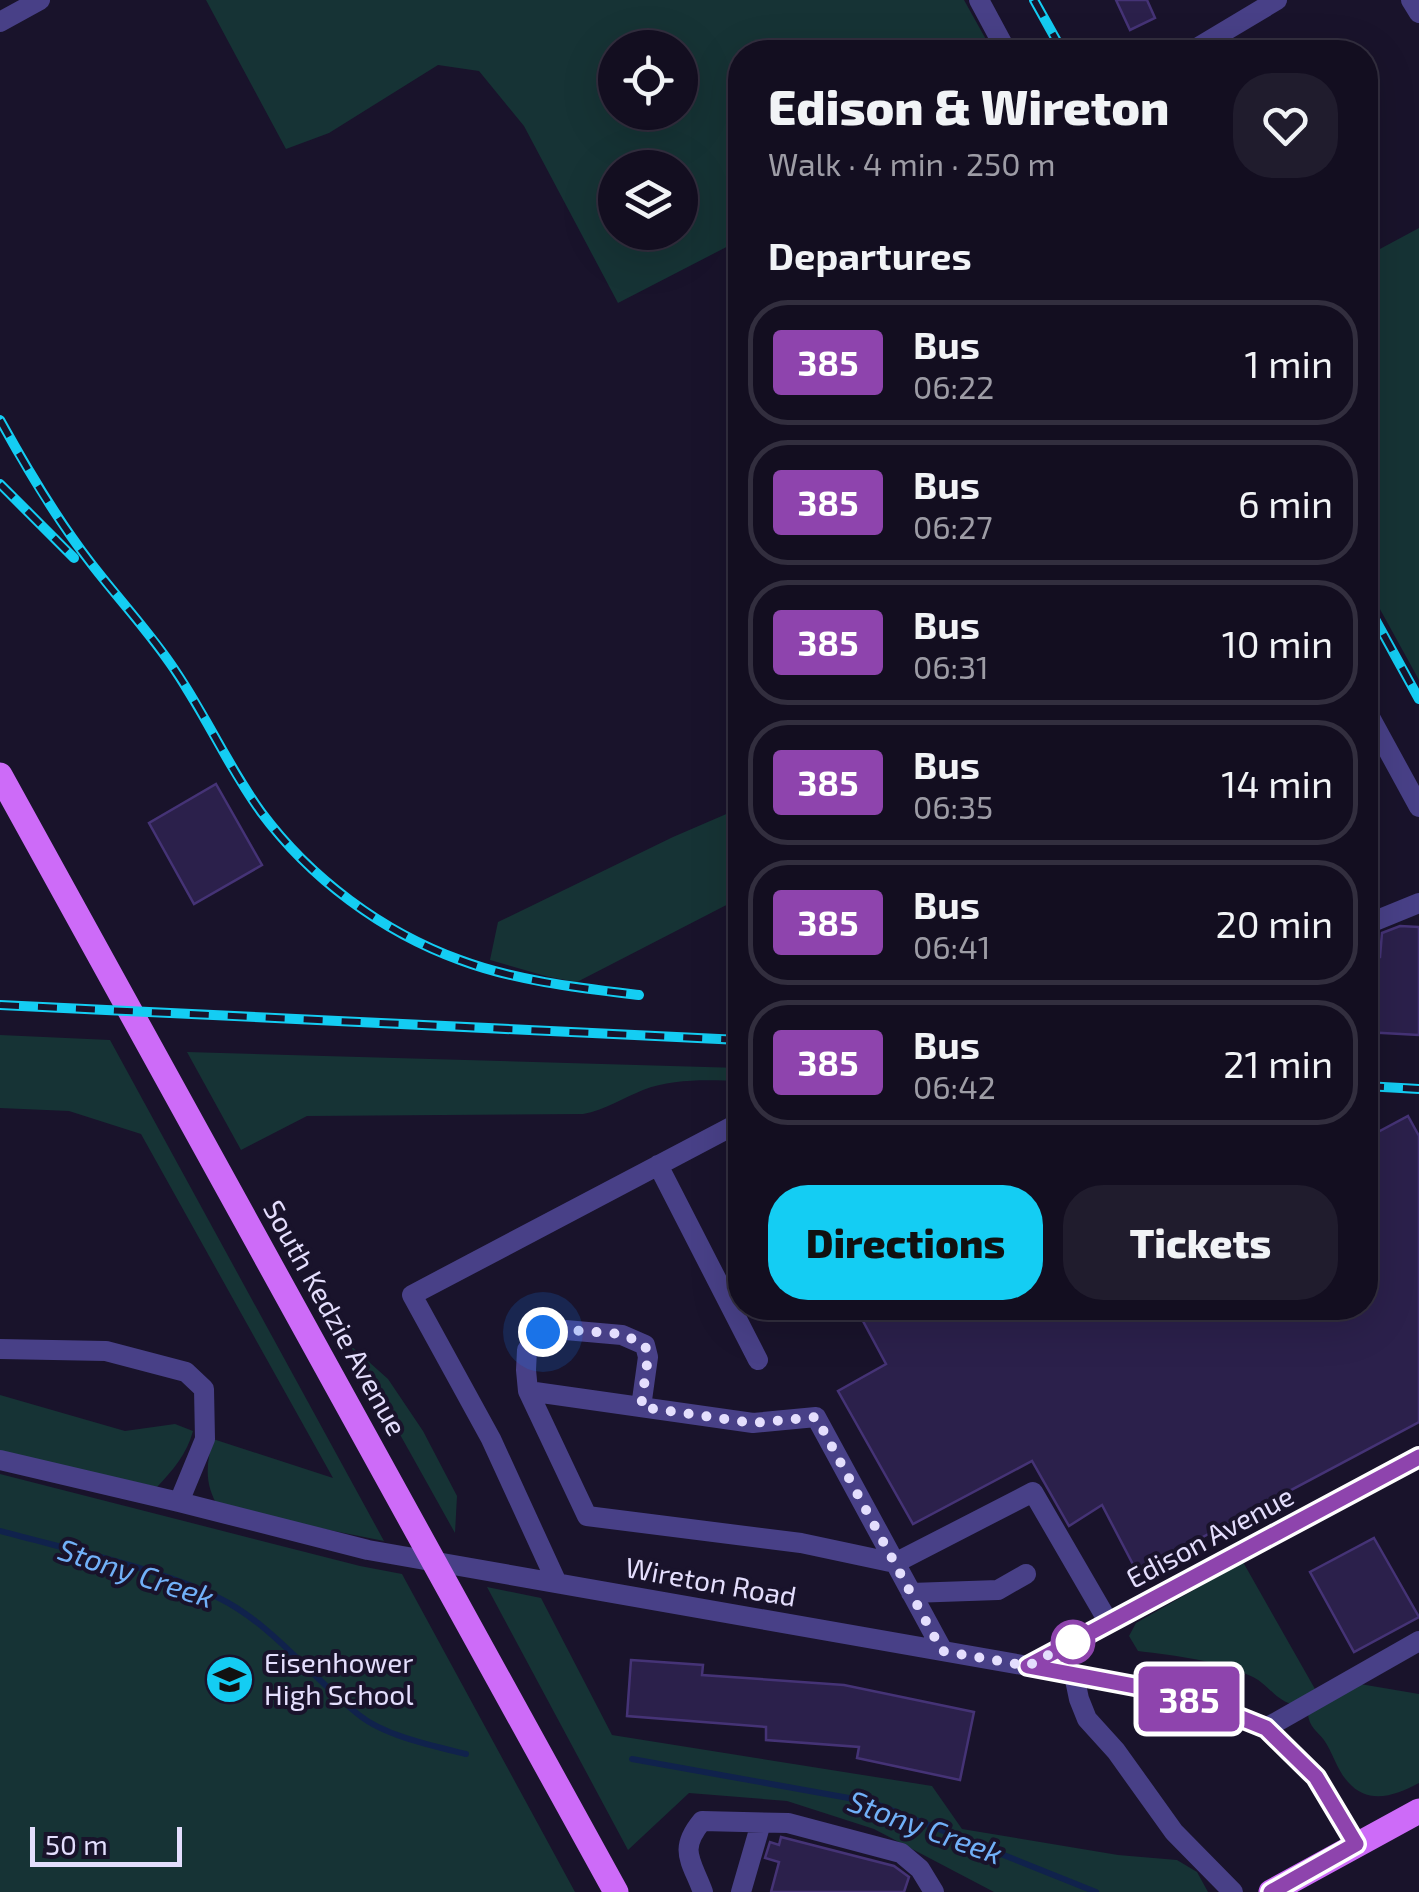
<!DOCTYPE html>
<html lang="en">
<head>
<meta charset="utf-8">
<style>
	:root { --surface:#130e20; --page:#201c2d; --text:#f1f3f6; --muted:#9d9ca5; --line:#322e3e; --accent:#14cdf3 }
	body { margin:0; font-family:"Exo 2",sans-serif; background:var(--page); color:var(--text); height:100vh; display:flex; flex-direction:column; font-size:38px; white-space:nowrap }
	* { box-sizing:border-box; margin:0 }
	p { font-size:32px; color:var(--muted) }
	.icon { flex:none; width:55px; height:55px; fill:none; stroke:currentColor; stroke-width:2; stroke-linecap:round; stroke-linejoin:round }
	.map { position:relative; flex:1; overflow:hidden }
	.panel { position:absolute; left:728px; top:40px; width:650px; height:1280px; display:flex; flex-direction:column; background:var(--surface); border-radius:40px; box-shadow:0 10px 40px #0002,0 0 0 2px var(--line) }
	.panel>* { flex:none }
	.badge { padding:0 20px; border-radius:8px; font-size:35px; line-height:65px }
	.controls { position:absolute; left:598px; top:30px; display:grid; gap:20px }
	.controls a { display:grid; place-items:center; width:100px; height:100px; border-radius:50%; background:var(--surface); box-shadow:0 10px 40px #0002,0 0 0 2px var(--line); font-size:50px }
	.scale { position:absolute; left:30px; bottom:25px; width:152px; box-sizing:border-box; padding-left:10px; border:5px solid #e4defd; border-top:0; font-size:28px; line-height:35px; white-space:nowrap; color:#e4defd; -webkit-text-stroke:8px #19132b; paint-order:stroke }
	.you { position:absolute; width:50px; height:50px; margin:-25px; border:8px solid #fff; border-radius:50%; background:#1a73e8; box-shadow:0 0 0 15px #1a73e833 }
	.map>.badge { position:absolute; translate:-50% -50%; box-shadow:0 0 0 5px #fff }
	h2 { padding:0 40px; font-size:38px; line-height:90px }
	.round { display:grid; place-items:center; flex:none; width:105px; height:105px; border-radius:40px; background:var(--page) }
	.summary { display:flex; align-items:center; justify-content:space-between; height:170px; padding:0 40px }
	h1 { font-size:48px; font-weight:800; line-height:75px }
	.button { display:flex; gap:20px; margin-top:auto; padding:20px 40px }
	.button a { flex:1; height:115px; border-radius:40px; background:var(--accent); color:#111; font-size:40px; font-weight:800; line-height:115px; text-align:center }
	.button a+a { background:var(--page); color:var(--text) }
	ul { padding:0; list-style:none }
	li { display:flex; align-items:center; gap:30px; height:125px; margin:0 20px 15px; padding:0 20px; border:5px solid var(--line); border-radius:40px }
	li div { flex:1 }
	li b { display:block; font-size:38px }
	li em { font-style:normal }
	li .badge { min-width:110px; font-weight:700; text-align:center }
	.map>svg:first-child { display:block }
</style>
</head>
<body>
<div class="map">
<svg width="1419" height="1892" viewBox="0 0 1419 1892">
	<rect width="100%" height="100%" fill="#19132b"/>
	<path fill="#163335" fill-rule="evenodd" d="M206 0H964L993 52H740V240L618 303 524 126 479 71 438 65 329 133 286 149ZM615 48H680V112H615ZM615 168H680V232H615Z
		M1419 228V680L1365 582V257Z
		M731 812 740 813V898L577 982 549 977 490 960 498 922 673 837Z
		M0 1035 110 1040 384 1541 219 1508C204 1484 206 1465 213 1439L333 1478 141 1134 69 1111 0 1108Z
		M187 1052 740 1068V1081C709 1080 673 1078 643 1090 623 1098 605 1110 583 1114L307 1116 241 1150Z
		M350 1345 388 1379 423 1431 457 1496 455 1533Z
		M0 1395 125 1431 175 1424 193 1431C187 1454 173 1470 157 1487L0 1452Z
		M0 1474 360 1566 402 1574 575 1892H0Z
		M1243 1562 1315 1689 1291 1704C1275 1699 1267 1684 1253 1677 1217 1660 1177 1656 1138 1651L1129 1636 1136 1623Z
		M487 1587 541 1598 612 1735 932 1786 962 1829 1118 1855 1177 1860 1197 1872 1208 1892H994L874 1829 787 1801 689 1793 628 1850Z
		M1360 1684 1419 1694V1783C1396 1795 1369 1806 1348 1782 1337 1770 1333 1753 1324 1740 1317 1731 1309 1727 1308 1714Z"/>
	<g fill="none" stroke-linecap="round" stroke-linejoin="round">
		<path stroke="#10224c" stroke-width="6" d="M0 1531C69 1550 155 1567 219 1598 272 1624 313 1679 359 1715 385 1736 433 1746 466 1754
			M632 1759 871 1802 1096 1892"/>
	</g>
	<path fill="#2b204b" stroke="#453376" stroke-width="2.5" d="M1116 0H1147L1155 18 1130 30Z
		M216 784 262 865 194 904 149 823Z
		M1400 926 1419 927V1035L1365 1032V956L1380 957 1382 933Z
		M1408 1116 1419 1136V1422L1137 1572 1102 1505 1069 1526 1032 1461 913 1524 838 1391 886 1364 856 1308H1365V1139Z
		M1374 1538 1419 1617 1354 1652 1310 1572Z
		M631 1660 703 1665 702 1675 844 1685 974 1712 960 1780 857 1758 859 1747 766 1740V1727L627 1716Z
		M781 1837 894 1866 909 1877 904 1892H771L779 1862 765 1858 770 1842 779 1845Z"/>
	<g fill="none" stroke-linecap="round" stroke-linejoin="round">
		<path stroke="#484087" stroke-width="20" d="M979 0 1007 52
			M1411 0 1419 13
			M0 22 40 0
			M1190 52 1277 0
			M1365 708 1419 807
			M1365 925 1419 903
			M658 1165 758 1360
			M0 1349 106 1351 186 1372 204 1389 205 1439 179 1502
			M528 1391 526 1370 527 1350 543 1332 554 1329 622 1335 645 1345 648 1357 641 1407
			M0 1460 179 1502 368 1550 1028 1666 1139 1687 1204 1703 1266 1728 1316 1777 1356 1844
			M557 1583 491 1439 412 1295 729 1128 740 1127
			M911 1593 998 1590 1026 1574
			M943 1651C900 1573 858 1495 816 1417L753 1423 528 1391 587 1516 801 1543 895 1563 1033 1492 1109 1623
			M1028 1666 1419 1457
			M1074 1675 1079 1699 1087 1719 1116 1751 1174 1832 1233 1892
			M1266 1728 1419 1641
			M703 1892C691 1860 678 1850 702 1821L788 1823 901 1853 920 1869 934 1892
			M741 1892 761 1823"/>
		<path stroke="#cd6bf8" stroke-width="25" d="M0 775 616 1892
			M1271 1892 1419 1811"/>
		<defs>
			<path id="rail" d="M1034 0 1063 52
				M0 420C27 469 56 518 90 562 116 596 145 627 170 663 204 711 227 765 261 812 310 878 382 932 460 960 516 981 580 988 639 995
				M0 484 74 558
				M1365 601 1419 699
				M0 1005 740 1040
				M1365 1086 1419 1089"/>
		</defs>
		<use href="#rail" stroke="#14cdf3" stroke-width="10"/>
		<use href="#rail" stroke="#19132b" stroke-width="6" stroke-dasharray="19" stroke-linecap="butt"/>
	</g>
	<g fill="none" stroke-linecap="round" stroke-linejoin="round">
		<defs>
			<path id="line" d="M1271 1892 1356 1844 1316 1777 1266 1728 1204 1703 1140 1687 1028 1666 1419 1457"/>
		</defs>
		<use href="#line" stroke="#fff" stroke-width="22"/>
		<use href="#line" stroke="#8e44ad" stroke-width="15"/>
		<path stroke="#e4defd" stroke-width="10" stroke-dasharray="0 18" d="M543 1332 554 1329 622 1334 645 1345 648 1357 641 1407 753 1423 816 1417 942 1651 1028 1666 1082 1637 1073 1642"/>
	</g>
	<defs>
		<symbol id="school-disc" viewBox="-11 -11 22 22"><circle r="9.5" fill="#14cdf3" stroke="#19132b"/><path d="M0-5L7-2L0 1L-7-2ZM-4 1L0 2.5L4 1V4Q0 6-4 4Z" fill="#111"/></symbol>
	</defs>
	<g fill-rule="evenodd">
		<use href="#school-disc" x="202" y="1652" width="55" height="55"/>
	</g>
	<circle fill="#fff" stroke="#8e44ad" stroke-width="5" cx="1073" cy="1642" r="20"/>
	<g text-anchor="middle" stroke-width="8" stroke-linejoin="round" paint-order="stroke">
		<g font-size="28" fill="#e4defd" stroke="#19132b">
			<text transform="translate(335 1318) rotate(61)" y="10">South Kedzie Avenue</text>
			<text transform="translate(1210 1537) rotate(-28)" y="10">Edison Avenue</text>
			<text transform="translate(711 1582) rotate(10)" y="10">Wireton Road</text>
		</g>
		<g font-size="28" fill="#e4defd" stroke="#19132b" text-anchor="start">
			<text x="264" y="1673">Eisenhower<tspan x="264" dy="32">High School</tspan></text>
		</g>
		<g font-size="30" font-style="italic" fill="#71b0f8" stroke="#19132b">
			<text transform="translate(136 1574) rotate(18)" y="10">Stony Creek</text>
			<text transform="translate(925 1828) rotate(20)" y="10">Stony Creek</text>
		</g>
	</g>
</svg>
<div class="controls">
<a><svg class="icon" aria-label="locate" viewBox="0 0 24 24"><circle cx="12" cy="12" r="6"/><path d="M12 2v4M12 18v4M2 12h4M18 12h4"/></svg></a>
<a><svg class="icon" aria-label="layers" viewBox="0 0 24 24"><path d="M12 4l9 5-9 5-9-5zM3 14l9 5 9-5"/></svg></a>
</div>
<div class="scale">50 m</div>
<div class="you" style="left:543px;top:1332px"></div>
<b class="badge" style="left:1189px;top:1699px;background:#8e44ad;color:#fff">385</b>
<section class="panel">
<div class="summary"><div><h1>Edison &amp; Wireton</h1><p>Walk · 4 min · 250 m</p></div><a class="round"><svg class="icon" aria-label="heart" viewBox="0 0 24 24"><path d="M12 20l-8-8c-3-5 5-10 8-4 3-6 11-1 8 4z"/></svg></a></div>
<h2>Departures</h2>
<ul>
<li><span class="badge" style="background:#8e44ad;color:#fff">385</span><div><b>Bus</b><p>06:22</p></div><em>1 min</em></li>
<li><span class="badge" style="background:#8e44ad;color:#fff">385</span><div><b>Bus</b><p>06:27</p></div><em>6 min</em></li>
<li><span class="badge" style="background:#8e44ad;color:#fff">385</span><div><b>Bus</b><p>06:31</p></div><em>10 min</em></li>
<li><span class="badge" style="background:#8e44ad;color:#fff">385</span><div><b>Bus</b><p>06:35</p></div><em>14 min</em></li>
<li><span class="badge" style="background:#8e44ad;color:#fff">385</span><div><b>Bus</b><p>06:41</p></div><em>20 min</em></li>
<li><span class="badge" style="background:#8e44ad;color:#fff">385</span><div><b>Bus</b><p>06:42</p></div><em>21 min</em></li>
</ul>
<div class="button"><a>Directions</a><a>Tickets</a></div>
</section>
</div>
</body>
</html>
